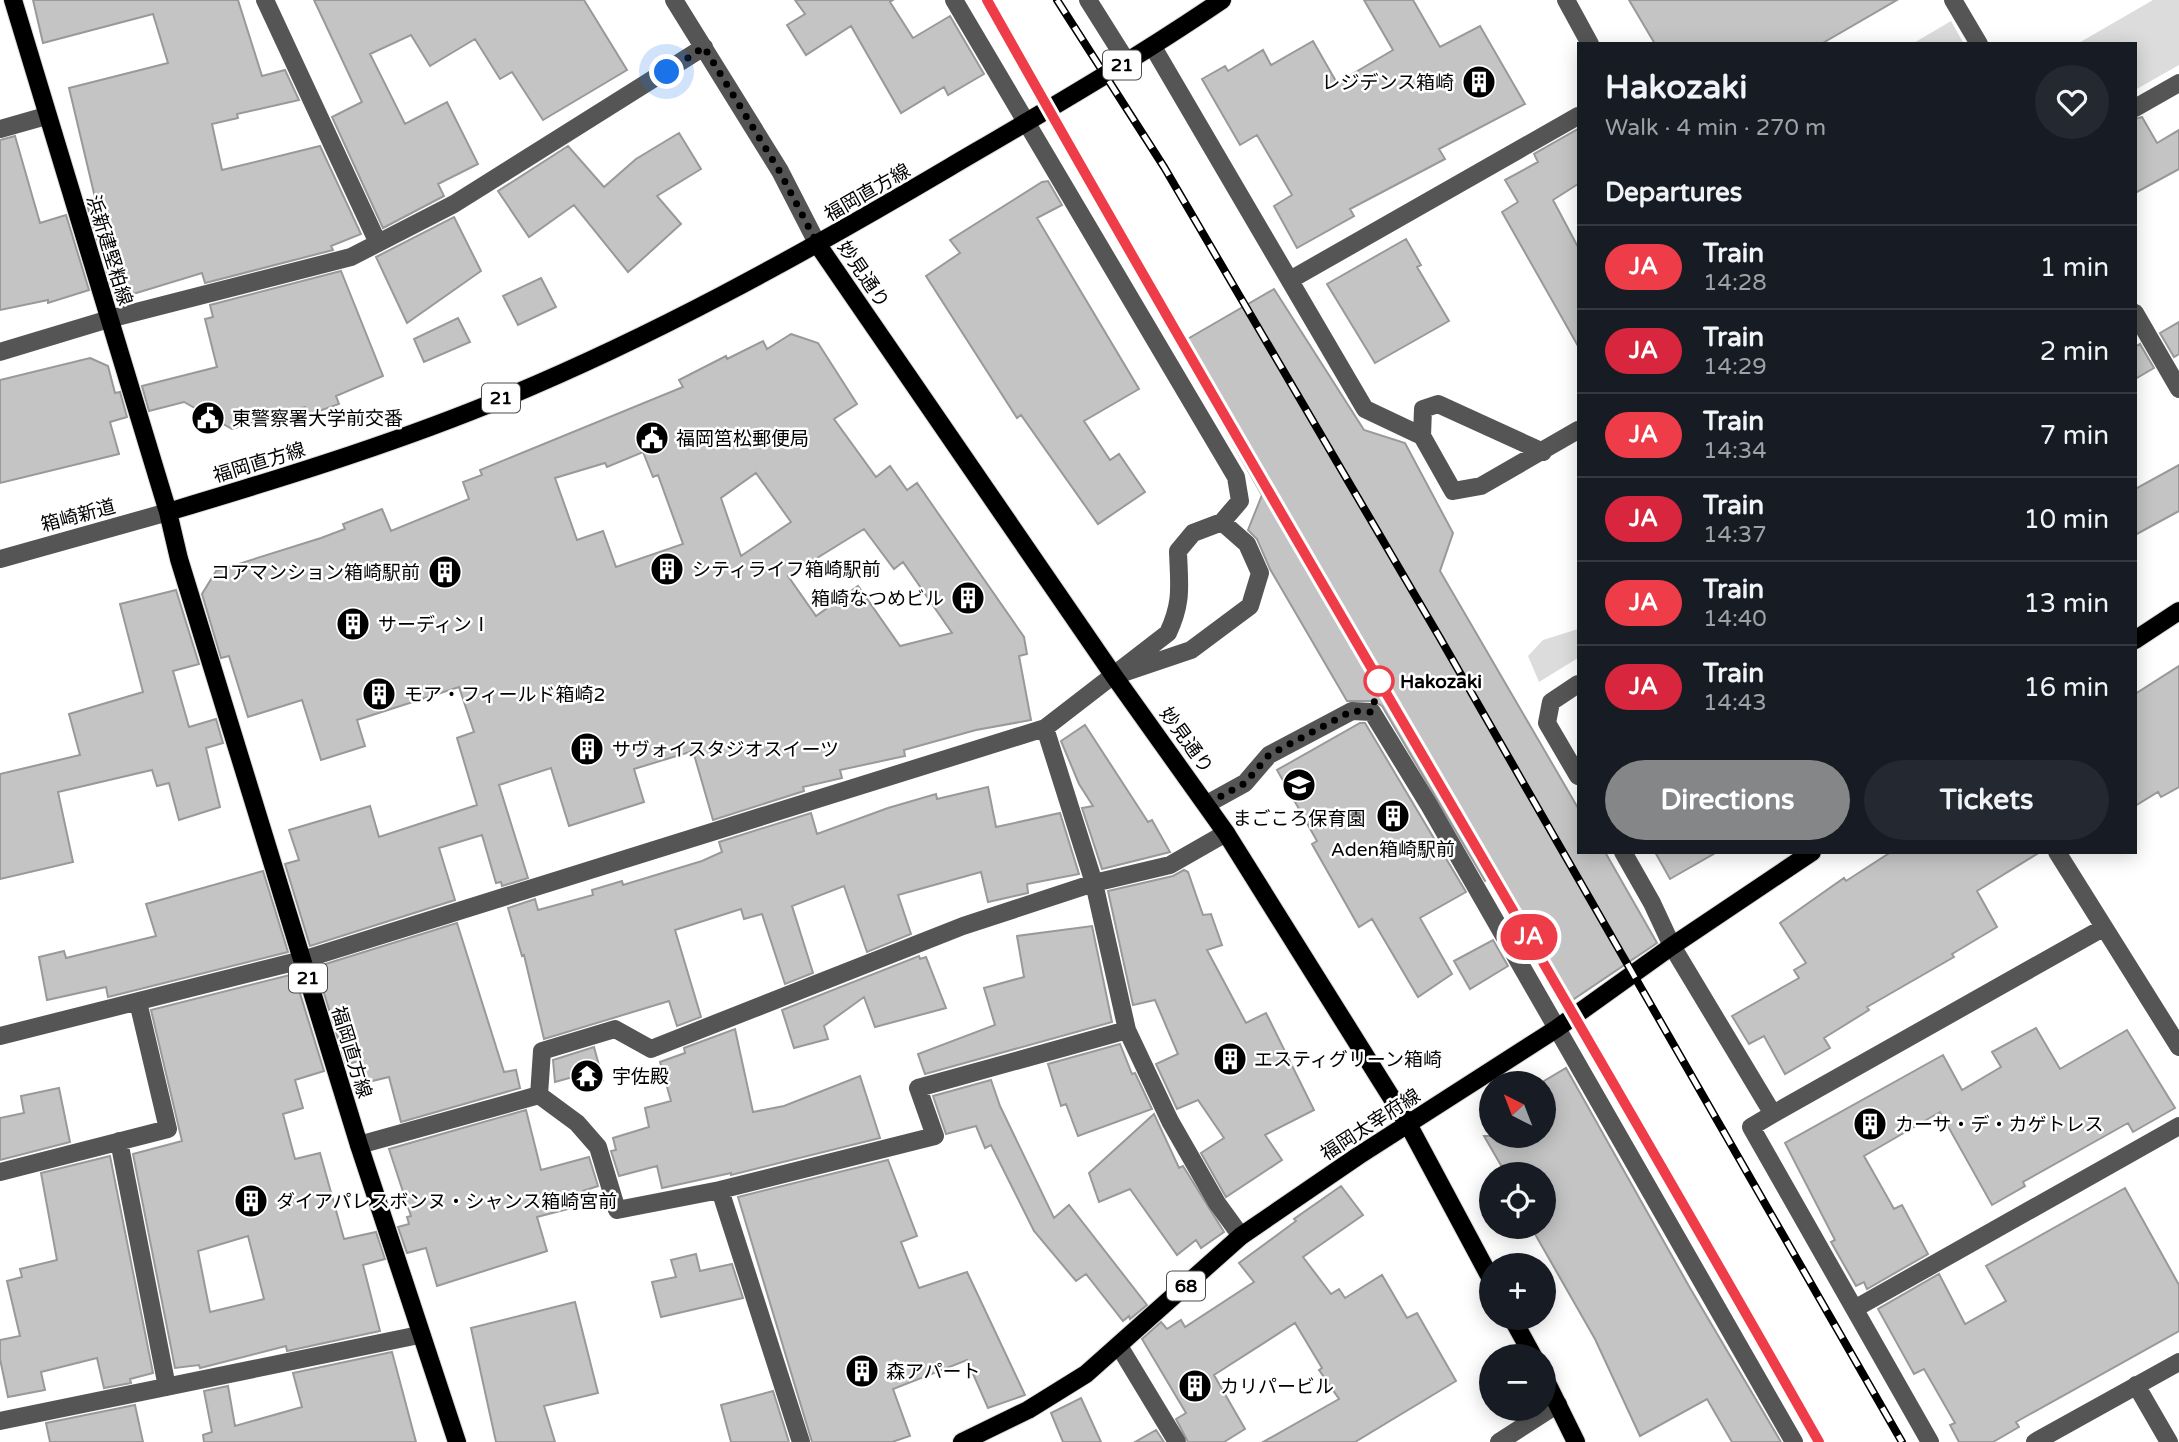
<!DOCTYPE html>
<html lang="en">
<head>
<meta charset="utf-8">
<style>
	:root { --surface:#171b24; --page:#242831; --text:#f1f3f6; --muted:#9ea1a6; --line:#363941; --accent:#858687 }
	body { margin:0; font-family:"Varela Round","Noto Sans JP",sans-serif; background:var(--page); color:var(--text); height:100vh; display:flex; flex-direction:column; font-size:26px; white-space:nowrap }
	* { box-sizing:border-box; margin:0 }
	p { font-size:23px; color:var(--muted) }
	.icon { flex:none; width:38px; height:38px; fill:none; stroke:currentColor; stroke-width:2; stroke-linecap:round; stroke-linejoin:round }
	.map { position:relative; flex:1; overflow:hidden }
	.panel { position:absolute; left:1577px; top:42px; width:560px; height:812px; display:flex; flex-direction:column; background:var(--surface); border-radius:0px; box-shadow:0 4px 18px #0003 }
	.panel>* { flex:none }
	.badge { padding:0 14px; border-radius:23px; font-size:24px; line-height:46px }
	.needle { width:46px; rotate:318deg }
	.tools { position:absolute; left:1479px; top:1071px; display:grid; gap:14px }
	.tools a { display:grid; place-items:center; width:77px; height:77px; border-radius:50%; background:var(--surface); box-shadow:0 4px 18px #0003; font-size:35px }
	.you { position:absolute; width:35px; height:35px; margin:-18px; border:5px solid #fff; border-radius:50%; background:#1a73e8; box-shadow:0 0 0 10px #1a73e833 }
	.map>.badge { position:absolute; translate:-50% -50%; box-shadow:0 0 0 4px #fff }
	h2 { padding:0 28px; font-size:26px; line-height:63px }
	.round { display:grid; place-items:center; flex:none; width:74px; height:74px; border-radius:37px; background:var(--page) }
	.headline { display:flex; align-items:center; justify-content:space-between; height:119px; padding:0 28px }
	h1 { font-size:33px; font-weight:700; line-height:52px }
	.button { display:flex; gap:14px; margin-top:auto; padding:14px 28px }
	.button a { flex:1; height:80px; border-radius:42px; background:var(--accent); color:#fff; font-size:28px; font-weight:700; line-height:80px; text-align:center }
	.button a+a { background:var(--page); color:var(--text) }
	ul { padding:0; list-style:none }
	li { display:flex; align-items:center; gap:21px; height:84px; padding:0 28px; border-top:2px solid var(--line) }
	li div { flex:1 }
	li b { display:block; font-size:26px }
	li em { font-style:normal }
	li .badge { min-width:77px; font-weight:700; text-align:center }
	.map>svg:first-child { display:block }
</style>
</head>
<body>
<div class="map">
<svg width="2179" height="1442" viewBox="0 0 2179 1442">
	<rect width="100%" height="100%" fill="#fff"/>
	<path fill="#dcdcdc" d="M2153 0H2179V65L2135 90V44H2077Z
		M1951 21 1964 44H1912Z
		M1578 629V658L1539 682 1528 656 1543 640Z"/>
	<path fill="#c4c4c4" stroke="#999" stroke-width="2" fill-rule="evenodd" d="M33 0H238L262 76 285 70 299 100 237 114 238 118 212 124 222 170 320 146 361 234 331 246 333 250 205 283 202 273 120 298 116 281 110 283 88 208 97 206 69 88 168 63 153 14 43 43Z
		M314 0H584L627 70 543 120 512 72 500 79 475 39 430 66 411 35 370 54 405 124 447 102 478 164 438 184 444 196 383 228 332 117 362 102Z
		M795 0H893L890 2 913 38 950 16 984 74 948 95 944 87 901 113 851 26 806 55 787 25 805 14Z
		M1364 0H1413L1440 47 1480 26 1525 104 1439 149 1445 159 1350 209 1354 216 1297 248 1274 206 1292 195 1257 135 1240 145 1202 79 1225 66 1228 71 1263 50 1271 65 1313 41 1337 83 1393 50Z
		M1629 0H1897L1821 44H1655Z
		M2142 117 2157 143 2179 130V169L2135 193V119Z
		M1578 129V184L1553 200 1578 247V346L1502 212 1518 202 1505 180 1538 162 1534 154Z
		M679 133 701 169 657 196 681 224 628 272 574 205 529 237 498 191 568 146 604 187 636 159Z
		M15 136 40 223 66 215 89 290 48 303V300L0 310V140Z
		M1048 181 1062 205 1037 218 1139 389 1084 421 1110 460 1119 454 1145 492 1098 524 1021 415 1017 418 926 276 960 253 950 240 1042 182Z
		M454 217 481 271 407 323 376 257Z
		M1406 239 1421 265 1417 267 1449 321 1375 363 1327 284Z
		M341 271 383 376 336 396 339 404 308 415 305 407 232 429 184 402 149 411 142 386 217 367 205 319 213 317 210 305Z
		M541 278 556 307 518 325 503 296Z
		M1274 289 1364 430 1405 443 1453 533 1440 571 1578 808V852H1605L1657 943 1568 1003 1536 950 1528 955 1513 929 1520 924 1492 877 1485 881 1382 706 1373 701H1347L1270 569 1257 539 1248 530 1262 495 1177 345Z
		M458 318 470 342 424 362 414 339Z
		M2179 322V354L2174 357 2160 333Z
		M791 334 818 343 857 404 834 419 876 477 890 466 907 490 917 483 1024 637 1027 654 1019 656 1031 720 976 730 904 750 905 756 840 770 842 778 803 787 804 791 713 820 693 751 634 769 644 802 569 826 551 768 499 785 528 878 502 886 501 882 496 883 482 835 439 848 455 900 310 946 285 864 299 860 289 830 370 806 379 837 477 805 457 738 474 732 459 687 357 720 365 746 321 760 302 700 248 717 229 656 221 658 202 594 216 571 321 538 345 529 343 524 382 509 391 531 469 499 463 482 482 475 480 470 683 387 679 380 726 356 727 359 763 341 767 349ZM643 452 653 477 658 475 683 544 616 567 603 531 577 540 555 478 605 463 607 467ZM756 473 791 522 741 556 721 498ZM864 529 894 569 903 562 952 633 900 646 858 586 816 616 788 576Z
		M2140 344 2154 368 2135 379V347Z
		M90 358 108 366 115 393 120 392 127 417 110 422 119 454 0 483V380Z
		M2179 465V511L2135 535V489Z
		M176 590 199 664 173 671 189 727 216 719 223 743 206 748 220 807 179 820 169 783 157 786 152 770 58 792 73 862 0 879V774L80 755 69 714 143 692 120 604Z
		M2179 666V787L2161 797 2158 792 2135 806V694Z
		M1360 723H1365L1466 892 1420 918 1452 974 1418 997 1372 919 1359 927 1312 844 1317 841 1277 770Z
		M1085 725 1148 822 1152 820 1170 852 1102 869 1082 808 1093 806 1079 784 1061 741Z
		M988 787 996 827 1060 813 1079 874 1027 884 1028 893 988 902 981 872 898 895 911 934 867 952 844 886 792 906 813 973 785 984 762 914 744 919 741 909 675 930 701 1017 677 1026 669 1001 544 1039 524 955 522 956 508 908 535 899 538 910 593 895 592 890 622 881 623 885 702 861 722 852 719 842 811 813 817 834 888 808 936 794 937 799Z
		M1655 852H1717L1670 879Z
		M1891 852H2040L1977 891 1997 927 1952 954 1954 957 1867 1007 1869 1010 1824 1038 1830 1048 1785 1074 1764 1036 1749 1044 1732 1016 1799 978 1794 970 1806 963 1780 923 1844 878 1846 881Z
		M1184 870 1188 872 1203 915 1211 914 1222 945 1207 950 1246 1023 1266 1013 1314 1110 1265 1135 1282 1160 1226 1197 1201 1153 1224 1138 1198 1100 1177 1109 1156 1064 1178 1054 1155 1000 1133 1005 1108 891 1173 876Z
		M263 871 288 952 108 997 106 987 47 1000 39 957 64 951 66 958 156 936 146 904Z
		M457 923 504 1072 516 1070 520 1088 401 1122 389 1077 364 1083 358 1061 346 1065 316 967Z
		M1092 926 1112 1022 925 1074 918 1054 995 1025 984 988 1024 977 1017 936Z
		M1493 940 1508 966 1470 989 1454 961Z
		M919 956 920 959 926 957 946 1008 875 1027 864 997 824 1026 828 1039 794 1048 782 1010Z
		M294 974 324 1071 295 1080 303 1108 283 1114 295 1159 320 1153 344 1239 376 1232 385 1259 363 1265 380 1331 287 1351 286 1346 200 1368 199 1365 175 1368 133 1154 182 1141 151 1010ZM248 1236 264 1299 210 1312 198 1251Z
		M2036 1028 2060 1069 2127 1030 2175 1108 2133 1132 2128 1123 2023 1182 2025 1186 1992 1205 1940 1112 1864 1156 1894 1209 1902 1205 1928 1254 1867 1289 1864 1282 1856 1286 1831 1242 1835 1240 1785 1143 1943 1055 1962 1090 2001 1067 1992 1052Z
		M735 1029 753 1112 784 1106 860 1076 880 1138 731 1175V1173L662 1188 657 1166 619 1176 611 1151 616 1150 613 1138 649 1127 645 1108 671 1101 660 1062 685 1053 684 1048Z
		M1120 1044 1132 1074 1135 1073 1152 1109 1078 1136 1066 1104 1061 1106 1048 1064Z
		M594 1047 603 1080 576 1088 573 1077 555 1082 553 1060Z
		M1566 1068 1690 1288 1781 1442H1732L1707 1399 1640 1436 1595 1339 1531 1227H1544V1174H1506L1484 1136H1544V1081Z
		M991 1080 1000 1106 1054 1218 1069 1205 1147 1305 1130 1319 1129 1316 1123 1321 1086 1274 1076 1281 1034 1231 991 1145 985 1148 976 1126 946 1134 933 1096Z
		M59 1088 70 1142 0 1160V1118L24 1113 21 1096Z
		M526 1110 541 1170 589 1157 598 1186 583 1191 587 1204 537 1217 547 1251 437 1286 426 1248 407 1253 398 1227 409 1224 407 1217 411 1216 389 1149Z
		M1154 1114 1179 1168 1183 1166 1224 1232 1201 1248 1196 1240 1177 1255 1130 1189 1099 1202 1089 1173Z
		M110 1156 153 1373 130 1379 131 1383 104 1388 97 1358 41 1372 45 1390 8 1397 0 1359V1340L20 1336 7 1281 22 1277 20 1269 57 1260 41 1173Z
		M888 1160 917 1236 901 1242 919 1288 967 1272 1025 1395 988 1408 967 1360 893 1389 910 1436 892 1442H812L738 1197Z
		M1341 1186 1363 1215 1303 1257 1331 1294 1339 1289 1345 1298 1382 1275 1407 1318 1417 1313 1456 1381 1355 1442H1263L1339 1399 1319 1370 1322 1368 1295 1323 1214 1375 1245 1429 1224 1442H1188L1176 1419 1186 1413 1142 1339 1161 1322 1167 1329 1181 1320 1185 1327 1254 1282 1239 1263 1296 1221 1294 1219Z
		M2125 1188 2179 1285V1331L2016 1422 2019 1427 1993 1442H1959L1950 1425 1955 1423 1924 1369 1914 1374 1878 1309 1939 1274 1965 1324 2006 1301 1986 1266Z
		M696 1254 700 1271 732 1264 743 1298 661 1317 652 1282 676 1277 671 1260Z
		M575 1302 598 1393 544 1406 555 1442H496L471 1328Z
		M392 1352 416 1442H204L203 1435 212 1432 204 1391 228 1386 235 1426 302 1407 293 1373Z
		M773 1391 789 1442H731L721 1405Z
		M1081 1398 1101 1442H1063L1051 1413Z
		M135 1405 143 1442H50L46 1423Z
		M1156 1430 1164 1442H1135Z"/>
	<g fill="none" stroke-linecap="round" stroke-linejoin="round">
		<defs>
			<path id="major" d="M13 0 168 512 179 559 359 1145 457 1442
				M818 245 1114 676 1226 833 1408 1124 1491 1279
				M168 512C275 480 383 447 487 405 648 340 801 255 950 167 1042 113 1134 60 1222 0
				M2135 640 2179 611
				M1512 1318 1533 1356
				M1544 1377 1576 1442
				M962 1442 1028 1410 1086 1374 1241 1236 1358 1156 1556 1029 1672 946 1812 852"/>
		</defs>
		<use href="#major" stroke="#dbdbdb" stroke-width="20"/>
		<path stroke="#555" stroke-width="18" d="M265 0 378 243
			M674 0 780 171 818 245
			M954 0 1236 477 1240 501 1222 522
			M1088 0 1127 62
			M1566 0 1590 44
			M1953 0 1979 44
			M1153 47 1365 409 1422 436
			M2135 108 2179 83
			M0 129 46 116
			M1290 280 1578 116
			M2135 313 2179 389
			M0 352 109 319 351 257 454 204 704 47
			M1543 452 1438 404 1423 409 1422 436 1453 491 1481 486 1578 430
			M0 559 168 512
			M1578 684 1551 702 1547 723 1578 776
			M1045 728 1094 883 1127 1030 1170 1121 1217 1203 1241 1236
			M1207 804 1245 783 1269 755 1352 711 1372 712 1429 805 1794 1442
			M1623 852 1652 903 1672 946 1773 1114 1751 1127 1930 1442
			M2057 852 2179 1047
			M0 1036 302 960 1045 728 1168 633C1183 601 1179 585 1178 551L1193 533 1222 522 1247 544 1260 573 1250 606 1191 650 1114 676
			M539 1095 577 1123 598 1147 617 1210 720 1190
			M1773 1114 2103 928
			M119 1141 167 1387
			M359 1145 539 1095 542 1051 615 1029 651 1049 963 926 1094 883 1170 865 1226 833
			M0 1172 168 1129 138 1002
			M1856 1308 2179 1126
			M1119 1346 1177 1442
			M2136 1385 2169 1442
			M0 1421 419 1335
			M801 1442 720 1190 935 1136 918 1088 1127 1030
			M1499 1442 1558 1404
			M2035 1442 2179 1362"/>
		<use href="#major" stroke="#000" stroke-width="18"/>
		<defs>
			<path id="rail" d="M987 0C1258 484 1546 959 1819 1442
				M1057 0 1164 167 1440 638 1902 1442"/>
		</defs>
		<use href="#rail" stroke="#000" stroke-width="8"/>
		<use href="#rail" stroke="#fff" stroke-width="5" stroke-dasharray="16" stroke-linecap="butt"/>
	</g>
	<g fill="none" stroke-linecap="round" stroke-linejoin="round">
		<defs>
			<path id="line" d="M987 0C1259 484 1546 959 1819 1442"/>
		</defs>
		<use href="#line" stroke="#fff" stroke-width="16"/>
		<use href="#line" stroke="#ee3d49" stroke-width="10"/>
		<path stroke="#000" stroke-width="7" stroke-dasharray="0 12.6" d="M667 72 704 47 780 172 818 245 1114 676 1207 804 1245 783 1269 755 1352 711 1372 712 1379 681"/>
	</g>
	<defs>
		<symbol id="building-disc" viewBox="-11 -11 22 22"><circle r="9.5" fill="#000" stroke="#fff"/><path d="M-4-6H4V6H1V3H-1V6H-4ZM-2.5-4.3h1.7v1.8h-1.7ZM.8-4.3h1.7v1.8H.8ZM-2.5-1h1.7V.8h-1.7ZM.8-1h1.7V.8H.8Z" fill="#fff"/></symbol>
		<symbol id="civic-disc" viewBox="-11 -11 22 22"><circle r="9.5" fill="#000" stroke="#fff"/><path d="M-.6-6.5H3V-4.5H.6V-3L4-1V1h2V6H-6V1h2V-1L-.6-3ZM-1.2 2.5V6h2.4V2.5Z" fill="#fff"/></symbol>
		<symbol id="school-disc" viewBox="-11 -11 22 22"><circle r="9.5" fill="#000" stroke="#fff"/><path d="M0-5L7-2L0 1L-7-2ZM-4 1L0 2.5L4 1V4Q0 6-4 4Z" fill="#fff"/></symbol>
		<symbol id="temple-disc" viewBox="-11 -11 22 22"><circle r="9.5" fill="#000" stroke="#fff"/><path d="M0-6L5-2H3V0L6.5 2.5H4V6H1.5V3h-3V6H-4V2.5H-6.5L-3 0V-2H-5Z" fill="#fff"/></symbol>
	</defs>
	<g fill-rule="evenodd">
		<use href="#building-disc" x="1460" y="63" width="38" height="38"/>
		<use href="#civic-disc" x="189" y="399" width="38" height="38"/>
		<use href="#civic-disc" x="633" y="419" width="38" height="38"/>
		<use href="#building-disc" x="648" y="550" width="38" height="38"/>
		<use href="#building-disc" x="426" y="553" width="38" height="38"/>
		<use href="#building-disc" x="949" y="579" width="38" height="38"/>
		<use href="#building-disc" x="334" y="605" width="38" height="38"/>
		<use href="#building-disc" x="360" y="675" width="38" height="38"/>
		<use href="#building-disc" x="568" y="730" width="38" height="38"/>
		<use href="#school-disc" x="1280" y="766" width="38" height="38"/>
		<use href="#building-disc" x="1374" y="797" width="38" height="38"/>
		<use href="#building-disc" x="1211" y="1040" width="38" height="38"/>
		<use href="#temple-disc" x="568" y="1057" width="38" height="38"/>
		<use href="#building-disc" x="1851" y="1105" width="38" height="38"/>
		<use href="#building-disc" x="232" y="1182" width="38" height="38"/>
		<use href="#building-disc" x="843" y="1352" width="38" height="38"/>
		<use href="#building-disc" x="1176" y="1367" width="38" height="38"/>
	</g>
	<circle fill="#fff" stroke="#ee3d49" stroke-width="3.5" cx="1379" cy="681" r="14"/>
	<g text-anchor="middle" stroke-width="5" stroke-linejoin="round" paint-order="stroke">
		<g fill="#fff" stroke="#4c4c4c" stroke-width="2">
			<rect x="1103" y="50.5" width="38" height="29" rx="5"/>
			<rect x="482" y="383.5" width="38" height="29" rx="5"/>
			<rect x="289" y="963.5" width="38" height="29" rx="5"/>
			<rect x="1167" y="1271.5" width="38" height="29" rx="5"/>
		</g>
		<g font-size="18" font-weight="bold" fill="#000">
			<text x="1122" y="71">21</text>
			<text x="501" y="404">21</text>
			<text x="308" y="984">21</text>
			<text x="1186" y="1292">68</text>
		</g>
		<g font-size="19" fill="#000" stroke="#fff" text-anchor="start">
			<text x="1454" y="89" text-anchor="end">レジデンス箱崎</text>
			<text x="232" y="425">東警察署大学前交番</text>
			<text x="676" y="445">福岡筥松郵便局</text>
			<text x="692" y="576">シティライフ箱崎駅前</text>
			<text x="420" y="579" text-anchor="end">コアマンション箱崎駅前</text>
			<text x="944" y="605" text-anchor="end">箱崎なつめビル</text>
			<text x="378" y="631">サーディンⅠ</text>
			<text x="404" y="701">モア・フィールド箱崎2</text>
			<text x="612" y="756">サヴォイスタジオスイーツ</text>
			<text x="1299" y="825" text-anchor="middle">まごころ保育園</text>
			<text x="1393" y="856" text-anchor="middle">Aden箱崎駅前</text>
			<text x="1254" y="1066">エスティグリーン箱崎</text>
			<text x="612" y="1083">宇佐殿</text>
			<text x="1895" y="1131">カーサ・デ・カゲトレス</text>
			<text x="276" y="1208">ダイアパレスボンヌ・シャンス箱崎宮前</text>
			<text x="886" y="1378">森アパート</text>
			<text x="1220" y="1393">カリパービル</text>
		</g>
		<g font-size="19" fill="#000" stroke="#fff">
			<text transform="translate(867 192) rotate(-30)" y="7">福岡直方線</text>
			<text transform="translate(110 250) rotate(73)" y="7">浜新建堅粕線</text>
			<text transform="translate(864 274) rotate(56)" y="7">妙見通り</text>
			<text transform="translate(259 462) rotate(-17)" y="7">福岡直方線</text>
			<text transform="translate(78 515) rotate(-15)" y="7">箱崎新道</text>
			<text transform="translate(1187 740) rotate(54)" y="7">妙見通り</text>
			<text transform="translate(352 1052) rotate(73)" y="7">福岡直方線</text>
			<text transform="translate(1370 1124) rotate(-33)" y="7">福岡太宰府線</text>
		</g>
		<g font-size="19" font-weight="bold" fill="#000" stroke="#fff" text-anchor="start">
			<text x="1400" y="688">Hakozaki</text>
		</g>
	</g>
</svg>
<div class="tools">
<a><svg class="needle" viewBox="-14 -14 28 28"><path d="M0-13l5 13h-10z" fill="#e53935"/><path d="M0 13l5-13h-10z" fill="#9ea1a6"/></svg></a>
<a><svg class="icon" aria-label="locate" viewBox="0 0 24 24"><circle cx="12" cy="12" r="6"/><path d="M12 2v4M12 18v4M2 12h4M18 12h4"/></svg></a>
<a>+</a>
<a>−</a>
</div>
<div class="you" style="left:667px;top:72px"></div>
<b class="badge" style="left:1529px;top:937px;background:#ee3d49;color:#fff">JA</b>
<section class="panel">
<div class="headline"><div><h1>Hakozaki</h1><p>Walk · 4 min · 270 m</p></div><a class="round"><svg class="icon" aria-label="heart" viewBox="0 0 24 24"><path d="M12 20l-8-8c-3-5 5-10 8-4 3-6 11-1 8 4z"/></svg></a></div>
<h2>Departures</h2>
<ul>
<li><span class="badge" style="background:#ee3d49;color:#fff">JA</span><div><b>Train</b><p>14:28</p></div><em>1 min</em></li>
<li><span class="badge" style="background:#d7263d;color:#fff">JA</span><div><b>Train</b><p>14:29</p></div><em>2 min</em></li>
<li><span class="badge" style="background:#ee3d49;color:#fff">JA</span><div><b>Train</b><p>14:34</p></div><em>7 min</em></li>
<li><span class="badge" style="background:#d7263d;color:#fff">JA</span><div><b>Train</b><p>14:37</p></div><em>10 min</em></li>
<li><span class="badge" style="background:#ee3d49;color:#fff">JA</span><div><b>Train</b><p>14:40</p></div><em>13 min</em></li>
<li><span class="badge" style="background:#d7263d;color:#fff">JA</span><div><b>Train</b><p>14:43</p></div><em>16 min</em></li>
</ul>
<div class="button"><a>Directions</a><a>Tickets</a></div>
</section>
</div>
</body>
</html>
